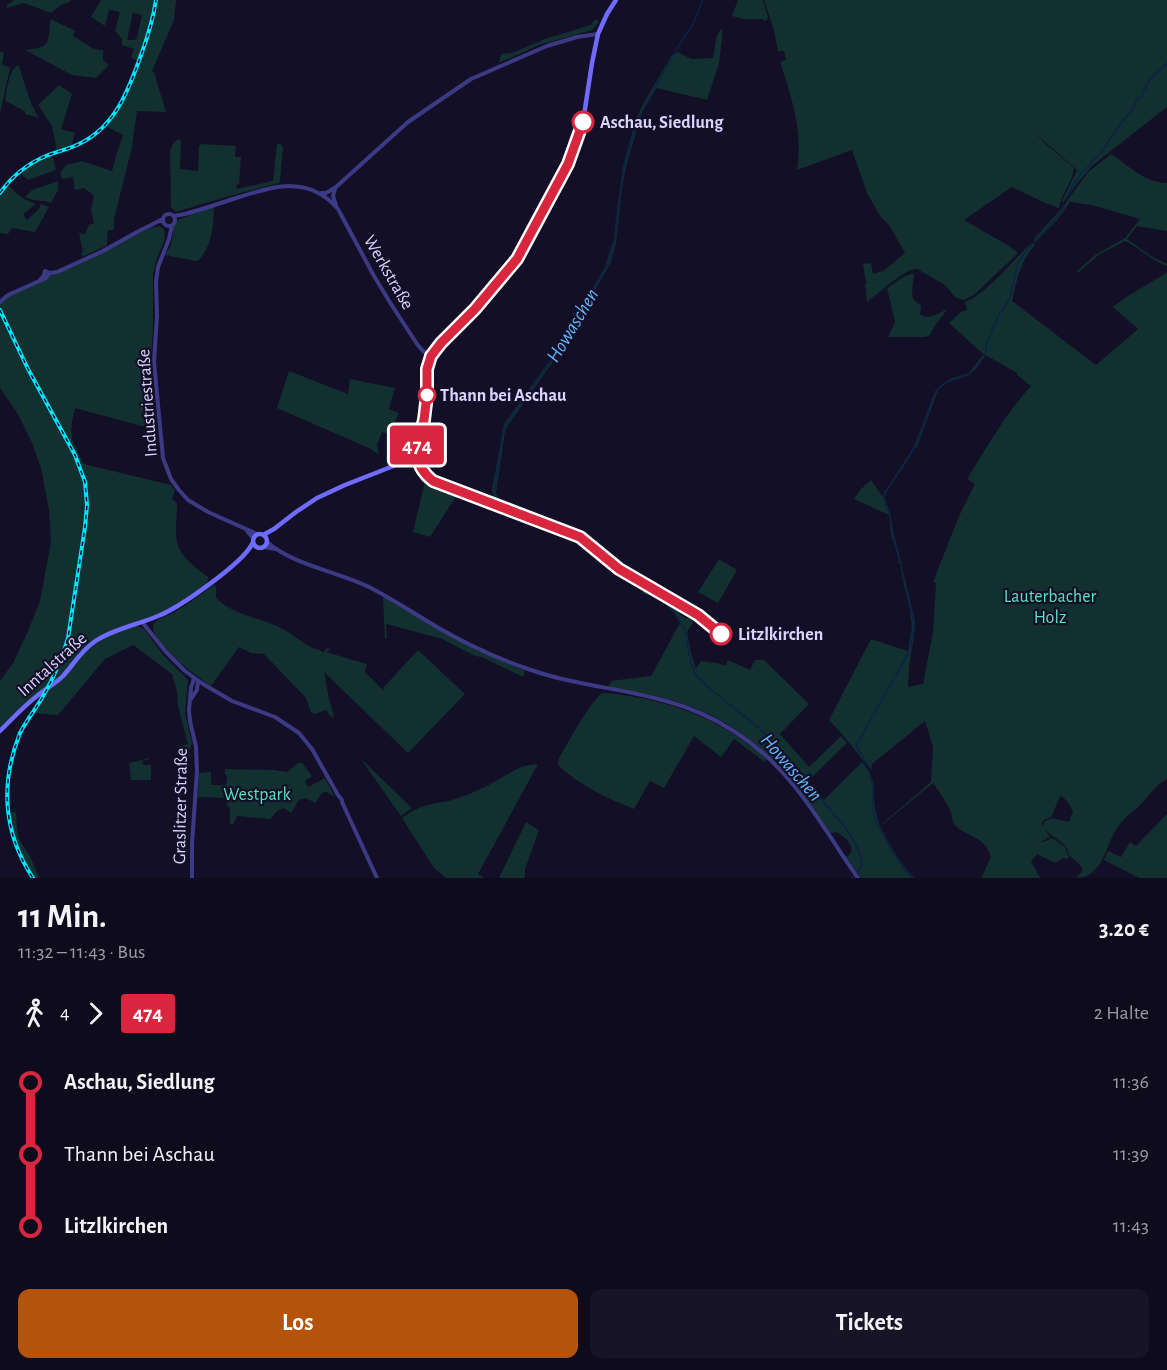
<!DOCTYPE html>
<html lang="de">
<head>
<meta charset="utf-8">
<style>
	:root { --surface:#0e0b1c; --page:#171425; --text:#f1f3f6; --muted:#9b9ba3; --accent:#b45309 }
	body { margin:0; font-family:"Alegreya Sans",sans-serif; background:var(--page); color:var(--text); height:100vh; display:flex; flex-direction:column; font-size:22px; white-space:nowrap }
	* { box-sizing:border-box; margin:0 }
	p { font-size:20px; color:var(--muted) }
	.icon { flex:none; width:33px; height:33px; fill:none; stroke:currentColor; stroke-width:2; stroke-linecap:round; stroke-linejoin:round }
	.map { position:relative; height:878px; overflow:hidden }
	.sheet { display:flex; flex-direction:column; background:var(--surface); flex:1 }
	.sheet>* { flex:none }
	.badge { padding:0 12px; border-radius:4px; font-size:21px; line-height:39px }
	.map>.badge { position:absolute; translate:-50% -50%; box-shadow:0 0 0 3px #fff }
	.legs { display:flex; align-items:center; gap:9px; height:66px; padding:0 18px; font-size:20px }
	.legs p { margin-inline-start:auto }
	.overview { display:flex; align-items:center; justify-content:space-between; height:102px; padding:0 18px }
	h1 { font-size:33px; font-weight:600; line-height:45px }
	.primary-button { display:flex; gap:12px; margin-top:auto; padding:12px 18px }
	.primary-button a { flex:1; height:69px; border-radius:12px; background:var(--accent); color:#fff; font-size:24px; font-weight:600; line-height:69px; text-align:center }
	.primary-button a+a { background:var(--page); color:var(--text) }
	ul { padding:0 18px; list-style:none }
	li { display:flex; align-items:center; gap:21px; height:72px; font-size:22px }
	li i { display:grid; place-items:center; width:9px; height:100%; margin:0 8px; background:currentColor }
	li i::after { content:''; width:15px; height:15px; margin:-8px; border:4px solid; border-radius:50%; background:var(--surface) }
	li p { margin-inline-start:auto }
	li:first-child i { background:linear-gradient(#0000 50%,currentColor 0) }
	li:last-child i { background:linear-gradient(currentColor 50%,#0000 0) }
	.map>svg:first-child { display:block }
</style>
</head>
<body>
<div class="map">
<svg width="1167" height="878" viewBox="0 0 1167 878">
	<rect width="100%" height="100%" fill="#130f26"/>
	<path fill="#12302f" fill-rule="evenodd" d="M14 0H71L69 2 61 5 51 13 24 3 7 8V5Z
		M101 0H176L174 20 152 71 154 72 166 112 137 111 132 147 114 219V230H108L107 244 106 246 82 257 81 253 83 252 79 233 85 234 89 225 94 223 91 210 94 196 84 188 75 190 73 177 62 179 60 173 66 165 82 161 112 171 117 152 123 135 105 126 123 102 140 61 131 58 134 49 122 45V39L115 31 120 12 109 10 105 26 91 17ZM133 13 142 15 137 37 136 40H127Z
		M738 0H763L768 17 767 20 764 21 763 19H744L732 16Z
		M764 0H1167V107L1093 165 1079 181 1063 203 1062 201 1077 170 1035 133 1047 145 1074 168C1073 182 1061 194 1059 208L1045 203 1012 187 964 220 1009 246 1018 253 974 295 964 300 956 298 945 285 917 269 910 270 893 281 867 302 865 283 869 282H866L863 264 871 263 873 274 883 271 905 253 889 225 880 216 867 193 852 150 797 170C803 130 792 99 780 62L786 60 784 51H778L774 31Z
		M51 19 75 31 73 36 94 49 103 50V60L109 65 96 78 72 75 25 50C30 49 36 49 41 47 52 43 48 28 51 19Z
		M595 19 599 22 592 30 539 45 499 63 501 54 512 53 545 39 591 25Z
		M723 28 719 64 707 100 657 88 644 108 639 121 626 167 622 189 616 244 610 264 557 356 508 425 505 431 496 493 498 497 503 502 581 532 599 544 623 565 634 571 642 578 640 579 620 568 579 535 493 502 494 500 492 490 504 424 555 353 605 267 613 242 623 166 636 119 642 106 672 55 678 52 691 59 713 58 717 35 721 29Z
		M0 52H4L2 64 10 68 0 114Z
		M16 66H19C25 84 29 102 39 118L25 114V111L5 101C7 89 8 75 16 66Z
		M59 85 72 94 61 129 75 133 71 147 57 151 52 126 38 105Z
		M177 140H181L180 169 198 171 199 146 201 144 236 146 235 157H241L239 184 236 185 237 189 273 181 277 144H281L283 148 280 181 279 183 229 196 176 212 171 207 170 151 173 144Z
		M52 154 56 170 28 180 19 172 36 161Z
		M1111 154C1128 165 1143 182 1167 183V231L1137 226 1127 239 1151 256 1167 264V266C1151 261 1140 248 1125 241L1100 254 1079 272H1076L1095 255 1125 238 1140 219 1092 205 1070 202 1057 220 1035 243 1034 242V239L1062 208 1088 172Z
		M58 181V190L51 203C42 199 33 202 25 197L32 190Z
		M7 184C16 193 23 200 36 204L23 214 27 220 39 209 41 204 49 207 35 232 12 228 8 234 0 233V194Z
		M214 206C213 227 213 243 199 260L196 261 165 255 171 245 173 234V227L178 220Z
		M159 226 164 229 165 239 156 261 153 274V328L151 360 157 429 149 428 75 408C68 436 71 439 84 464L171 485 175 491 172 499 177 503C177 515 175 530 177 542 180 557 198 569 209 578L206 584 174 607 93 641 63 674 0 729V681L13 663 28 631 40 601 51 542 49 510 41 468 32 443 18 414 0 388V303L5 298 52 275 58 273 147 229Z
		M1033 243 1035 245C1020 261 1017 280 1012 301L1096 365 1138 329 1113 307C1130 293 1150 284 1167 272V779C1154 786 1148 798 1137 808 1131 813 1125 817 1120 824 1105 842 1105 878 1076 878L1083 870C1080 863 1075 861 1070 856 1067 852 1069 851 1066 847 1062 841 1050 836 1044 828L1050 837 1043 841H1036L1044 842 1052 838 1065 847 1069 857 1068 859 1063 858 1055 863 1037 854 1031 862 1040 878H981L991 857C984 833 961 837 953 822 952 819 952 815 951 812 946 802 940 792 933 783L882 825V824L931 782 933 747 925 721 872 764 871 770 842 734 829 720 871 639 908 651 912 627 910 611 900 565 902 567 915 621V629L909 667 908 687 923 684 933 632 936 583 933 582 959 516 975 484 967 479C987 447 1005 414 1031 386L1017 375V373L982 353 949 323 961 312 967 310 965 302C985 295 1014 260 1030 244ZM1061 796 1067 801 1073 811 1069 822 1053 818 1045 821 1043 826 1042 823 1044 820 1051 817C1054 812 1058 799 1061 796Z
		M914 273 912 292 913 299 921 306 920 314C927 321 939 313 947 309 942 318 934 325 930 335L925 337H888L895 322 887 288 903 277Z
		M983 355 985 356 975 370 969 375 948 382 938 390 917 447H915C906 465 894 480 884 496L891 517 894 535 902 565 899 563 896 548 891 536 889 515 854 499 860 490 871 480 882 496 913 448 936 390 950 379 969 373Z
		M289 371 348 394 350 379 395 388 389 409 399 413 389 435 382 432 377 445 379 455 371 449 277 408Z
		M426 477 433 482 459 492 430 537 413 532Z
		M719 559 737 570 718 603 698 592Z
		M634 580 679 606V614L687 619 692 613 697 616 687 632 691 653 696 669 701 661 717 663 725 666 728 660 750 670 755 660H764L809 704 780 734 809 767 841 736 847 743 808 781 824 800 862 762C881 785 870 792 877 816 881 834 901 864 914 878H861L846 857 851 853C853 843 845 838 837 832L831 833 829 831C790 774 753 728 684 704 670 699 655 696 640 693 630 691 618 690 609 686L611 681 651 676 680 623C670 606 662 598 642 593L643 589H641Z
		M215 584 216 589V598C233 615 258 617 279 627 292 633 303 644 315 649L320 650 322 652H324L327 648 331 649 326 652 367 664 365 672 383 690 384 689 383 688 418 650 465 694 408 753 324 672 329 699 334 716 332 718 326 710 315 714 311 712 306 698 264 654 251 653 239 647 211 686C201 679 142 637 155 622 160 617 171 615 176 611 190 603 202 593 215 584Z
		M385 597 474 649 525 671 523 677 482 657 475 656 442 639 387 624 386 625 387 639H385L383 598Z
		M137 625 144 629 164 656 188 680 185 713 192 743 190 749 180 751 178 747 188 744 178 706 177 692 172 674 133 645 105 659 58 715 33 713 46 691 91 646 108 635Z
		M602 693C613 693 624 695 634 697 685 705 729 726 767 759L765 762 734 739 721 757 694 736 664 788 650 781 634 809C607 798 580 786 558 765L559 758C570 740 587 706 602 693Z
		M150 758V759L142 761 143 765H151V780H131L129 763Z
		M360 758 412 808 401 816Z
		M298 763H302L312 776 305 781 308 787 325 778 335 797 327 792 322 793 315 803 306 798 299 800 291 813 284 808 277 811 270 819 237 816 233 825 230 824V808L227 805V798L199 797 198 799V795H199L198 794 199 773 211 772V785H226L227 776 225 774V769L274 770 287 772Z
		M537 764V766L478 874 484 878H446L434 868 402 818C425 800 439 806 464 796 474 792 484 788 494 782 510 774 518 765 537 764Z
		M16 812 17 828 19 839 31 858 39 878H35C21 858 12 838 7 813Z
		M1167 814V878H1139L1104 860 1108 851 1121 857 1130 842 1136 846Z
		M526 822 539 830 525 869V878H499Z"/>
	<g fill="none" stroke-linecap="round" stroke-linejoin="round">
		<path stroke="#0c2248" stroke-width="1.5" d="M702 0 700 8 692 26 679 45 638 119 624 166 614 245 608 264 556 354 506 424 502 437 494 494 499 501 503 504 580 532 591 540 623 566 636 574 640 585 671 606 685 631 691 664 695 673 702 682 760 729 791 763 847 830C855 841 861 852 862 866L852 878
			M1065 200 1076 180 1102 151 1122 122 1133 109 1137 98H1141L1144 90 1146 89V85L1150 80V78L1153 77 1167 63
			M1035 241 1053 222 1065 206
			M985 353 987 341 999 315 1010 298 1018 263 1023 255 1032 244
			M935 392C946 377 962 381 974 370 978 367 980 362 983 358
			M900 563 892 532 890 515 883 497C891 481 903 468 911 453 921 435 927 414 934 395
			M869 767 856 746 910 650 914 626 912 612 905 588 901 568
			M870 774 873 787V808L876 821 891 850 911 878"/>
		<path stroke="#3d3a85" stroke-width="4" d="M335 189 333 196 336 205
			M321 193H326L336 187 408 122 471 79 547 46 577 37 598 34
			M163 220a6 6 0 1 1 12 0a6 6 0 1 1-12 0Z
			M174 216 185 214C203 209 221 203 239 197 275 186 309 175 338 209L374 276 391 304 417 344 423 351 431 356
			M172 225 169 239 158 267 156 282 157 316 154 362 163 458 171 479 179 490 188 500 208 512 257 534
			M40 280 44 275 45 271 50 273 57 272 103 251 137 232 163 219
			M0 302 8 295 46 278 50 273
			M247 531 253 538
			M267 542C293 565 339 572 371 588 394 600 415 614 437 627 466 644 496 658 528 669 573 685 620 688 666 701 714 714 758 742 790 781 816 811 835 846 858 878
			M264 547 275 549
			M142 622 166 652 185 671 203 684 232 701 275 717 299 733 312 749 338 795 342 800V802L377 878
			M191 699 197 690 198 681
			M192 878V844L197 771 196 747 190 721 189 710 191 688 194 678"/>
		<path stroke="#6f6bff" stroke-width="4.5" d="M253 541a7 7 0 1 1 14 0a7 7 0 1 1-14 0Z
			M263 535 274 529 296 512 317 498 345 485 401 463 412 454 418 444 424 420 427 395V369L431 356 437 347 475 309 517 259 568 164 583 122 592 63 598 34 607 14 616 0
			M0 731C12 719 24 706 37 696 45 689 55 684 63 676 73 665 81 651 94 642 113 629 137 625 158 616 179 608 243 563 252 544"/>
		<defs>
			<path id="rail" d="M0 193C12 176 27 164 46 156 58 151 70 149 81 143 115 126 128 91 140 58 147 39 153 20 156 0
				M0 310 28 369 75 455 85 482 87 505 85 527 68 638C62 659 53 679 42 698 35 710 26 721 20 733 0 783 3 833 33 878"/>
		</defs>
		<use href="#rail" stroke="#00e5ff" stroke-width="4"/>
		<use href="#rail" stroke="#130f26" stroke-width="1.5" stroke-dasharray="4.5" stroke-linecap="butt"/>
	</g>
	<g fill="none" stroke-linecap="round" stroke-linejoin="round">
		<defs>
			<path id="line-1" d="M583 122 568 164 517 259 475 309 441 343 431 356 427 369V395L424 420 417 446 414 452C420 464 421 472 433 481L580 537 619 569 698 615 721 634"/>
		</defs>
		<use href="#line-1" stroke="#fff" stroke-width="14"/>
		<use href="#line-1" stroke="#d7263d" stroke-width="9"/>
	</g>
	<g fill="#fff" stroke="#d7263d" stroke-width="3">
		<circle cx="583" cy="122" r="10"/>
		<circle cx="427" cy="395" r="8"/>
		<circle cx="721" cy="634" r="10"/>
	</g>
	<g text-anchor="middle" stroke-width="4.5" stroke-linejoin="round" paint-order="stroke">
		<g font-size="18" font-weight="bold" fill="#d9d4ff" stroke="#130f26" text-anchor="start">
			<text x="600" y="128">Aschau, Siedlung</text>
			<text x="440" y="401">Thann bei Aschau</text>
			<text x="738" y="640">Litzlkirchen</text>
		</g>
		<g font-size="18" fill="#d9d4ff" stroke="#130f26">
			<text transform="translate(389 272) rotate(60)" y="6">Werkstraße</text>
			<text transform="translate(147 403) rotate(-94)" y="6">Industriestraße</text>
			<text transform="translate(52 664) rotate(-42)" y="6">Inntalstraße</text>
			<text transform="translate(180 806) rotate(-89)" y="6">Graslitzer Straße</text>
		</g>
		<g font-size="18" fill="#5fe0c0" stroke="#130f26">
			<text x="1050" y="602">Lauterbacher<tspan x="1050" dy="21">Holz</tspan></text>
			<text x="257" y="800">Westpark</text>
		</g>
		<g font-size="20" font-style="italic" fill="#62b6ff" stroke="#130f26">
			<text transform="translate(572 325) rotate(-59)" y="7">Howaschen</text>
			<text transform="translate(792 767) rotate(49)" y="7">Howaschen</text>
		</g>
	</g>
</svg>
<b class="badge" style="left:417px;top:445px;background:#d7263d;color:#fff">474</b>
</div>
<section class="sheet">
<div class="overview"><div><h1>11 Min.</h1><p>11:32 – 11:43 · Bus</p></div><b>3.20 €</b></div>
<div class="legs"><svg class="icon" aria-label="walk" viewBox="0 0 24 24"><circle cx="13" cy="4" r="2"/><path d="M13 8l-2 6 4 7M11 14l-3 7M7 12l3-4h3l4 4"/></svg>4<svg class="icon" aria-label="forward" viewBox="0 0 24 24"><path d="M9 5l7 7-7 7"/></svg><b class="badge" style="background:#d7263d;color:#fff">474</b><p>2 Halte</p></div>
<ul>
<li><i style="color:#d7263d"></i><b>Aschau, Siedlung</b><p>11:36</p></li>
<li><i style="color:#d7263d"></i><span>Thann bei Aschau</span><p>11:39</p></li>
<li><i style="color:#d7263d"></i><b>Litzlkirchen</b><p>11:43</p></li>
</ul>
<div class="primary-button"><a>Los</a><a>Tickets</a></div>
</section>
</body>
</html>
